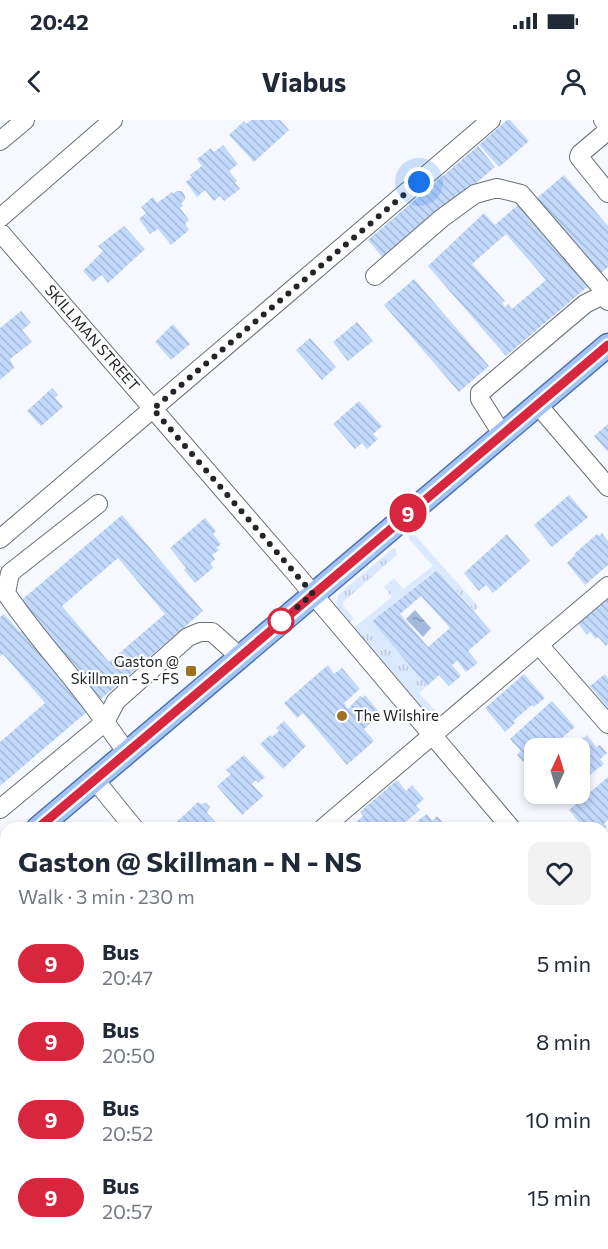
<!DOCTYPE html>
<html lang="en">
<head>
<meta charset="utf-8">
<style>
	:root { --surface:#fff; --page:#f2f2f3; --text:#1f2937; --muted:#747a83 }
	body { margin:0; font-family:Commissioner,sans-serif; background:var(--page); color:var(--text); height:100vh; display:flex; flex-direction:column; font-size:22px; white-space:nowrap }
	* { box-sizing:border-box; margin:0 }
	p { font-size:20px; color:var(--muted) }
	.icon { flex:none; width:33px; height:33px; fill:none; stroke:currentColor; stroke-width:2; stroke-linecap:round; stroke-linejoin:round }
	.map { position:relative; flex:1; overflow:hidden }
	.panel { position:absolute; left:0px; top:702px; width:609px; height:428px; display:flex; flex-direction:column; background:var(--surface); border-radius:18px 18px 0 0; box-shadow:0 3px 9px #0003 }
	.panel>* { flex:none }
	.badge { padding:0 12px; border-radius:20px; font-size:21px; line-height:39px }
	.needle { width:39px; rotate:4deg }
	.controls { position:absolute; left:524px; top:618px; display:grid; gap:12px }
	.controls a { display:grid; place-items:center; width:66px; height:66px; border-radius:12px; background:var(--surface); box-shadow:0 3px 9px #0003; font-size:30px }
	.you { position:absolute; width:30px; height:30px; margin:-15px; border:4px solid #fff; border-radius:50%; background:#1a73e8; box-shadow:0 0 0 9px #1a73e833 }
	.map>.badge { position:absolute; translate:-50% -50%; box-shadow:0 0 0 3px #fff }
	.round { display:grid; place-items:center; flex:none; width:63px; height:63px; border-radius:12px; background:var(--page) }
	.overview { display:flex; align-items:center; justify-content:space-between; height:102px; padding:0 18px }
	h1 { font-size:28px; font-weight:700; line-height:45px }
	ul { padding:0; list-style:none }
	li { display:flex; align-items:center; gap:18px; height:78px; padding:0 18px }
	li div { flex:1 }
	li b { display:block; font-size:22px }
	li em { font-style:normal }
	li .badge { min-width:66px; font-weight:700; text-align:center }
	.status { display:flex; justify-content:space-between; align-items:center; height:42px; padding:0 30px; background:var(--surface); direction:ltr }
	.status svg { height:16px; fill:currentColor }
	header { display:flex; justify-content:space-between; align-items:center; height:78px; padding:0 18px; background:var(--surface); font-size:27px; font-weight:700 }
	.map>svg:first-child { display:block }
</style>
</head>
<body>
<div class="status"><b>20:42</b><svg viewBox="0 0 49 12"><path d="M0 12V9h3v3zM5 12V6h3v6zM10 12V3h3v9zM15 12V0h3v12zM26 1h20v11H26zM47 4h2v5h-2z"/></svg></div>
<header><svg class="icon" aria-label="back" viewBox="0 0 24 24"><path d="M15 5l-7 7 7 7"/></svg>Viabus<svg class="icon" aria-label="person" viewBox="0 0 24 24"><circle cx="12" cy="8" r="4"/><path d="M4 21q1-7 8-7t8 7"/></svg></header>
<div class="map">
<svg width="608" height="1129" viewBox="0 0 608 1129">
	<defs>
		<pattern id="grass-tufts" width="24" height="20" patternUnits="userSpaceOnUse" patternTransform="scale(1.5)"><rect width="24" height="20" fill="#dbe9fe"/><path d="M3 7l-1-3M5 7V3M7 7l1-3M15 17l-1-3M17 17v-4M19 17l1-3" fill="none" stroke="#bcc8da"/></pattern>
		<pattern id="water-ripples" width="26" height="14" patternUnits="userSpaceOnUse" patternTransform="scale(1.5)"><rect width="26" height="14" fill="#a3b9db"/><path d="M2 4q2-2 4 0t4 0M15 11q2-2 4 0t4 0" fill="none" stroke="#8496b2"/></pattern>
		<pattern id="building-back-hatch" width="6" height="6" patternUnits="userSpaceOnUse" patternTransform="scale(1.5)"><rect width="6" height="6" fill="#c2d9fc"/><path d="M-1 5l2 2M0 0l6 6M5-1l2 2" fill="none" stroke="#a6bad8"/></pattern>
	</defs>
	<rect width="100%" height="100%" fill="#f5f8fe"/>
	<path fill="url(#grass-tufts)" d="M412 412 479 487 474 491 437 449 372 501 427 566 419 573 443 599 437 602 431 601 352 509 392 477 384 467 394 458 403 469 433 446 409 419V415Z
		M393 428 396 429 397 435 343 482V485L354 499 348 504C340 494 333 487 339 474Z"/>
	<path fill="url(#water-ripples)" d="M415 490 431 508 423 517 406 499Z"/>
	<path fill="url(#building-back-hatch)" fill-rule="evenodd" d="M251 0H280L289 10 254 42 229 15 244 1 246 4Z
		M507 0H510L529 21 499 47 479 25Z
		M223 25 238 44 229 51 237 61 235 63 240 69 224 81 220 76 214 81 205 70 197 77 186 62 192 57 190 55 202 46 197 39 211 28 214 32Z
		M478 26 495 47 385 140 368 120Z
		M564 55 608 106V147L600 154 536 79Z
		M176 71H182L185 76V80L181 83 183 86 180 88 189 100 185 104 189 110 171 125 158 109 150 114 139 99 146 93 141 87 153 77 157 83 172 72 173 74Z
		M522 81 593 162 506 236 428 146 484 93 495 105ZM506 114 546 160 512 189 508 184 505 187 502 183 505 181 472 144Z
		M124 106 145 129 108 163 102 155 93 162 83 151 103 131 98 126Z
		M414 159 489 246 459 272 384 185Z
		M21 191 31 203 22 210 32 222 10 239 14 248 0 260V208Z
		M357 202 373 221 348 241 333 222Z
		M173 204 190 224 171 240 155 222Z
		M310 218 336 247 322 260 296 230Z
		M52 268 58 275 55 278 63 287 41 306 27 291Z
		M359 281 382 306 373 314 378 319 367 329 362 323 355 329 333 304Z
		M608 304V332L594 316Z
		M569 375 588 397 552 427 534 405Z
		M122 395 203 491 101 579 18 483ZM118 438 165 494 109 542 62 486Z
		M205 398 216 411 213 414 221 424 216 428 219 430 212 435 215 439 210 444 213 448 195 463 184 450 186 448 170 428Z
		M602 413 608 421V445L585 465 567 443 575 435 574 434 597 414 599 416Z
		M507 414 530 441 493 473 486 465 479 471 464 453Z
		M437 450 491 511 468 531 478 543 466 552 457 541 452 545 461 556 449 566 439 555 427 566 372 501ZM421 476 450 508 428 527 400 494Z
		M608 477V524L606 526 598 517 596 519 590 512 587 515 578 503Z
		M4 494 20 512 23 509 88 591 0 666V622L45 583 3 534 0 536V497Z
		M328 545 334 554 342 548 360 569 344 583 348 589 360 576 362 578 365 575 381 594 364 609 374 621 347 645 303 593 297 598 284 583Z
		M524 554 545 578 534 587 532 585 513 601 515 603 505 612 485 588Z
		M605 554 608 558V588L590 566Z
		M552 581 575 607 550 628H534V647L531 650 517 635 521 631 510 619Z
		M284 601 306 626 283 649 260 624 270 615 272 617 279 611 276 608Z
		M587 615 596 627 600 625 607 633 600 639 604 644 579 663V628H571Z
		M244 635 265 657 258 663 256 660 252 664 263 676 242 695 217 666 231 654 226 650Z
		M608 657V700L604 704 607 707 603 711V708H581L583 707 569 690Z
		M397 660 406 671 412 665 424 679 416 686 420 690 398 708H358L354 704 363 696 360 692Z
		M550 674H571L559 684Z
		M198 682 200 684 206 683 210 687 207 693 220 707 170 708Z
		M427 694 432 701 437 696 448 708H408Z
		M608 723V746L603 740V728Z
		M0 891 6 898V908L0 913Z
		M608 990V1056L603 1050V994Z
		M4 1115 6 1124H12L16 1129H0V1118Z
		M149 1124H174L167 1129H161L156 1124 153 1127Z
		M200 1124H222L226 1129H193Z
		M264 1124H274L279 1129H263L261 1127Z
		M288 1124H326L328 1127 326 1129H300L297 1125 292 1129Z
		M426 1124H449L453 1129H422L421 1128Z"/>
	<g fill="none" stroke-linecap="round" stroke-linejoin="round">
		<defs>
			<path id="minor" d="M603 0 606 4V12L580 34 579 37 608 73
				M0 21 25 0
				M0 98 113 0
				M0 112 296 454 511 708
				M375 156 442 98 475 74 497 68 521 74 600 166 608 181
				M537 284 608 367
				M502 314 480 279V273L585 184 599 177H606
				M0 419 491 0
				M539 525 608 604
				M127 633 105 602 116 581 188 517 200 512H212L239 536
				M95 660 134 708
				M0 689 105 602C74 557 36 518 6 473L10 453 98 384
				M323 708 608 466
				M603 817 608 823
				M603 936 608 932
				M0 984 6 979
				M0 1035 6 1042
				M77 1124 82 1129
				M281 1124 286 1129
				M482 1124 486 1129
				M361 1129 368 1124"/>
			<path id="major" d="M38 708 608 225
				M0 741 6 736"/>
		</defs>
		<use href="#minor" stroke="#6a7077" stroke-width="20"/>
		<use href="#major" stroke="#4c72aa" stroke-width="25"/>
		<use href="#minor" stroke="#fff" stroke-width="18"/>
		<use href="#major" stroke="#a1c3f6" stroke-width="22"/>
	</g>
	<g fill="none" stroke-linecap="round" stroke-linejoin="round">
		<defs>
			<path id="line" d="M38 708 608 225"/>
		</defs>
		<use href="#line" stroke="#fff" stroke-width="14"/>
		<use href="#line" stroke="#d7263d" stroke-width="9"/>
		<path stroke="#232528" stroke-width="6" stroke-dasharray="0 10.8" d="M281 501 313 474 153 289 419 62"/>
	</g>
	<circle fill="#fff" stroke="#d7263d" stroke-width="3" cx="281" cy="501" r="12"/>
	<g fill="#9d7120" stroke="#fff" stroke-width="2">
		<rect x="185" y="545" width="12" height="12" rx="3"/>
		<circle cx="342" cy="596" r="6"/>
	</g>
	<g text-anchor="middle" stroke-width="4.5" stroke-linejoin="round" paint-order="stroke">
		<g font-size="15" fill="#232528" stroke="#fff">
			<text transform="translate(92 218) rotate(49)" y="5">SKILLMAN STREET</text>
		</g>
		<g font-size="15" fill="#232528" stroke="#fff" text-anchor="end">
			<text x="179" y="547">Gaston @<tspan x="179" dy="17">Skillman - S - FS</tspan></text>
			<text x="354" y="601" text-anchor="start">The Wilshire</text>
		</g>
	</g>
</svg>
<div class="controls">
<a><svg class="needle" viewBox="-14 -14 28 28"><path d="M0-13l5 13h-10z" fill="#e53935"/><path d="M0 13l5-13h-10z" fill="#747a83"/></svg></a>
</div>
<div class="you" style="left:419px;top:62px"></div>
<b class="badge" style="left:408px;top:393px;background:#d7263d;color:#fff">9</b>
<section class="panel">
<div class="overview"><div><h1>Gaston @ Skillman - N - NS</h1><p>Walk · 3 min · 230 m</p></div><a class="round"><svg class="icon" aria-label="heart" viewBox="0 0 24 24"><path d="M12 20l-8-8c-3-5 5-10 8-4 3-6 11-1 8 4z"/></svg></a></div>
<ul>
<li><span class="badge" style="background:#d7263d;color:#fff">9</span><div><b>Bus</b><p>20:47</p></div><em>5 min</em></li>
<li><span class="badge" style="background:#d7263d;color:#fff">9</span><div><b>Bus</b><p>20:50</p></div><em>8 min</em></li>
<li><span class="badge" style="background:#d7263d;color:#fff">9</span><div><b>Bus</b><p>20:52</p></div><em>10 min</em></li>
<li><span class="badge" style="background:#d7263d;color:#fff">9</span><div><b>Bus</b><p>20:57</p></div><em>15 min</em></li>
</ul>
</section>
</div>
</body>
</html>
